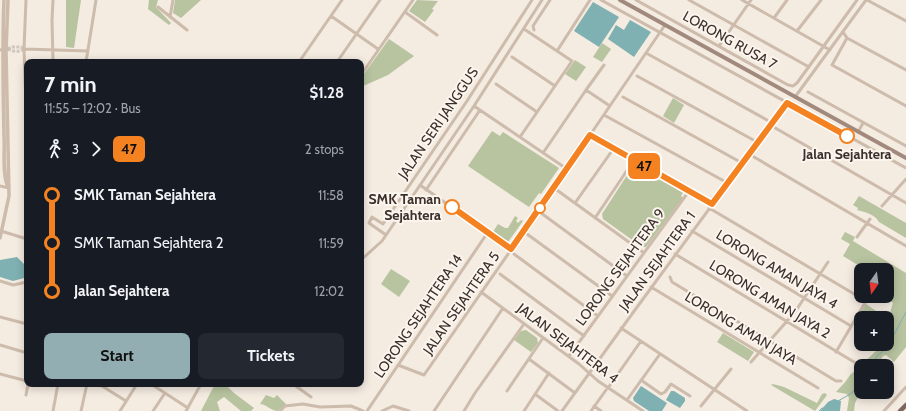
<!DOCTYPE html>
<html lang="en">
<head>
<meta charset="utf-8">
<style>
	:root { --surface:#171b24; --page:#242831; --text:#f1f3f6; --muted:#9ea1a6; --accent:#92aeb2 }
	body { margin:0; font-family:Cabin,sans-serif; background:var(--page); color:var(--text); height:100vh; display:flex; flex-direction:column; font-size:15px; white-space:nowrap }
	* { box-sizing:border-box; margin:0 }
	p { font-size:13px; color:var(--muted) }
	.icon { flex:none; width:22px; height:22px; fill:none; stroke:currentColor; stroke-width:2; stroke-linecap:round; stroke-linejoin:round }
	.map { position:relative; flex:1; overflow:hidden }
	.drawer { position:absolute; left:24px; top:59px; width:340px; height:328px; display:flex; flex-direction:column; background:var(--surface); border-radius:8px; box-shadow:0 2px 10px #0003 }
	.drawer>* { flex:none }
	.badge { padding:0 8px; border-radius:6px; font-size:14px; line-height:26px }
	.needle { width:26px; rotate:194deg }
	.controls { position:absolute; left:854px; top:263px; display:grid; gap:8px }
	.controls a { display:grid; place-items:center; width:40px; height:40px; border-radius:8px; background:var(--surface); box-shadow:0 2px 10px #0003; font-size:20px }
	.map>.badge { position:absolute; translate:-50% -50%; box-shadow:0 0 0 2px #fff }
	.legs { display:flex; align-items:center; gap:6px; height:44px; padding:0 20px; font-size:13px }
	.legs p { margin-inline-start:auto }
	.headline { display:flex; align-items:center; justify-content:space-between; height:68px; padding:0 20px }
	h1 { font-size:22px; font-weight:800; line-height:30px }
	.button { display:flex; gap:8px; margin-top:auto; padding:8px 20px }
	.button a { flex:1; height:46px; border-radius:8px; background:var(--accent); color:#111; font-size:16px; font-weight:800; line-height:46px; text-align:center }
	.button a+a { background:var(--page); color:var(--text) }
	ul { padding:0 20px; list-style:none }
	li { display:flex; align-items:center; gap:14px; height:48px; font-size:15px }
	li i { display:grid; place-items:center; width:6px; height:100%; margin:0 5px; background:currentColor }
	li i::after { content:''; width:10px; height:10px; margin:-5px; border:3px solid; border-radius:50%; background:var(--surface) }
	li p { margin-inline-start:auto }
	li:first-child i { background:linear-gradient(#0000 50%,currentColor 0) }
	li:last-child i { background:linear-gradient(currentColor 50%,#0000 0) }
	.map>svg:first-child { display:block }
</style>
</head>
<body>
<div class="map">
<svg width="906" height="411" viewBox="0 0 906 411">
	<rect width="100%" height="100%" fill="#f4ebe1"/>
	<path fill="#b8c4a0" d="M66 0H81L74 48 66 47Z
		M149 0H158L156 7 171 23 169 25 148 9Z
		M175 0H201L181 18 173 13Z
		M417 0 438 1 432 9 434 10 425 22 409 11Z
		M389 39 414 56 388 75 361 87V78Z
		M602 43 611 49 602 62 593 57Z
		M575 60 586 67 576 81 565 74Z
		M673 98 684 105 674 123 663 116Z
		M492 131 500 136 503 132 559 168 541 194 539 193 529 207 468 166Z
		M638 165 684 191 681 196 683 198 646 247H642L603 219 602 214 633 166Z
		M859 196 906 223V238L879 222C875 214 864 212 857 210L858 208 853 205Z
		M515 216 518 218 516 221 518 223 521 220 523 221 508 242 493 232 498 224 505 228H508Z
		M845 232 855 237 853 241 906 273V347L894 362 886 355 883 356 877 366H861V392L855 403 854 411H847L849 398 847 394 836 392 846 381 850 375 876 351 869 344H887V318H861V326L855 322 866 304 888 319 893 303 884 296H887V270H866L843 256 850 244 841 239Z
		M391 269 410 281 399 297 381 284Z
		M526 330 537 338 538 343 531 352 514 340 521 331Z
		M723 333 754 352 748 361 717 342Z
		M215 384H225L234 393 254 408 251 411H241L224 397 217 402 220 411H201Z
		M773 384 784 387 817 403 822 394 825 393 827 395 815 411 771 385Z
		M266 395 274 398 277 395 286 404 278 411C271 411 268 405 260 404Z"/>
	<path fill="#7fb0b2" d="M593 2 619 17 599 47 574 31Z
		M630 20 651 32 634 57 608 39 616 25 624 30Z
		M17 257 27 267V273L24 278 13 281 0 277V260Z
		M641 386 667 403 662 411H649L634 401 633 398Z
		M671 391H674L685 398V401L680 408 666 400Z
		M834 399 841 401 840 411H820L828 402Z"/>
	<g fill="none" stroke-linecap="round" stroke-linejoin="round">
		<path stroke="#7fb0b2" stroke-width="1" d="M871 366 877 356 887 348 906 312
			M838 401 852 393 861 381
			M819 411 822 408H823"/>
		<path stroke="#cfc6bd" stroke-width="3" stroke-dasharray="3 1.5" stroke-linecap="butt" d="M8 49 11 47H21L24 49
			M8 49C13 52 20 52 24 49"/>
		<path stroke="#cdbbac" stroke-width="3" d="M26 0 24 49 27 135
			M601 0 906 168
			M636 0 788 85 793 86 797 83 857 0
			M689 0 809 67
			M742 0 830 50
			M867 0 906 21
			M158 7 187 30
			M405 12 437 35
			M331 16 378 49
			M170 17 173 0
			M774 18 787 0
			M534 30 533 26 550 0
			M797 31 821 0
			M843 32 847 38 906 70
			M847 38 832 65 906 106
			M719 46 751 0
			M24 49 88 51
			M0 50 8 49
			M557 51 590 0
			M646 53 767 120
			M512 57 555 86
			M53 62 52 20 53 0
			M86 62 96 0
			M299 62 342 0
			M337 62 380 0
			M361 75 413 0
			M637 76 757 142
			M496 84 537 112
			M586 90 604 65
			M808 92 906 146
			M623 97 742 163
			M795 97 866 0
			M474 106 567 169
			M604 115 724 181
			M770 125 906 203
			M858 132 863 123
			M590 135 712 204
			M520 137 572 61 524 29
			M543 153 586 90 610 106
			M750 153 754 157 906 246
			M420 185 511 249
			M0 186 9 188
			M554 188 644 253
			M426 190 480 110
			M575 203 614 148
			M882 206 906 179
			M709 208 866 301
			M541 213 627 276
			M595 218 634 160
			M1 231 27 239
			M692 231 851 326
			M527 234 612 296
			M386 235 369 223 372 217 383 224 467 101 532 0
			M857 237 870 219
			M514 254 598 316
			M675 254 854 362
			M361 260 382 241 474 106 542 0
			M500 274 584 336
			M670 277 672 282 836 381H841
			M0 281 13 285 27 282
			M651 287 818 388
			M481 292 579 364 598 381 643 411
			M0 317 27 324
			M621 328 747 411
			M0 345 27 353
			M836 352 869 296
			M569 356 689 191
			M529 359 575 393
			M751 362 795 312 828 262
			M398 365 424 375 554 188 665 25
			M0 374 27 381
			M641 380 661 394 665 392 671 384 690 396
			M93 384 102 386 126 401
			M151 384 188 408
			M293 384 311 397
			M608 388 641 341
			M507 391 543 338
			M535 394 558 411
			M26 395 28 384
			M627 400 660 354
			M594 406 601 411
			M701 406 731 369
			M53 411 58 384
			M81 411 87 384
			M120 411 137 384
			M153 411 165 393
			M186 411 201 384
			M280 411 285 406 303 404 320 407 351 406 363 411
			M367 411 488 232
			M382 411 393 406 409 411
			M434 411 503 308
			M464 411 475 393 524 324
			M524 411 549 373
			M562 411 632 314 787 103
			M591 411 606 390
			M884 411 906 387"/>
		<path stroke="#cdbbac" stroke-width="3.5" d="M4 0C2 45 3 90 4 136 5 150 2 175 8 187
			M0 238 9 196 6 50 8 0"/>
		<path stroke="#a18a7d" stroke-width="4" d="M620 0 906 158"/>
		<path stroke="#7d675c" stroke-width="4.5" d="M900 411 906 405"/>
	</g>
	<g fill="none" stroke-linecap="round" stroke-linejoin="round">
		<defs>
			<path id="line-1" d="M452 207 511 249 590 135 712 204 787 103 847 136"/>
		</defs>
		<use href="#line-1" stroke="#fff" stroke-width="9"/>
		<use href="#line-1" stroke="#f58220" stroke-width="6"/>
	</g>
	<g fill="#fff" stroke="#f58220" stroke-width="2">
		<circle cx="847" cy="136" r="7"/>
		<circle cx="452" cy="207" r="7"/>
		<circle cx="540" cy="208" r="5"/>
	</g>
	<g text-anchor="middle" stroke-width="4" stroke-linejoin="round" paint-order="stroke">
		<g font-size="14" fill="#3b302b" stroke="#fbf5ee">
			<text transform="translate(730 40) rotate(29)" y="5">LORONG RUSA 7</text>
			<text transform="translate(438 123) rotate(-56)" y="5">JALAN SERI JANGGUS</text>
			<text transform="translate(657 261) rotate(-54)" y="5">JALAN SEJAHTERA 1</text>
			<text transform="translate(620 267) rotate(-54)" y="5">LORONG SEJAHTERA 9</text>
			<text transform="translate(777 269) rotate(31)" y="5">LORONG AMAN JAYA 4</text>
			<text transform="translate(770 299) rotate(31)" y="5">LORONG AMAN JAYA 2</text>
			<text transform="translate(461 303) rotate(-55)" y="5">JALAN SEJAHTERA 5</text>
			<text transform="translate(418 316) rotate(-56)" y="5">LORONG SEJAHTERA 14</text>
			<text transform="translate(741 328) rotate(31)" y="5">LORONG AMAN JAYA</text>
			<text transform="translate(568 343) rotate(37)" y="5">JALAN SEJAHTERA 4</text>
		</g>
		<g font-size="14" font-weight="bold" fill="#3b302b" stroke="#fbf5ee">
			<text x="847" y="159">Jalan Sejahtera</text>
			<text x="441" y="204" text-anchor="end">SMK Taman<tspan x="441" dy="16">Sejahtera</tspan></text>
		</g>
	</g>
</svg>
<div class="controls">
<a><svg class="needle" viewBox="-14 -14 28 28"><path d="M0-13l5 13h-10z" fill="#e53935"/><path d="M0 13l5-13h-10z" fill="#9ea1a6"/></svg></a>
<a>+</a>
<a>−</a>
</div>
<b class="badge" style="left:644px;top:166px;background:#f58220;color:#111">47</b>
<section class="drawer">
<div class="headline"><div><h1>7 min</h1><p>11:55 – 12:02 · Bus</p></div><b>$1.28</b></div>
<div class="legs"><svg class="icon" aria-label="walk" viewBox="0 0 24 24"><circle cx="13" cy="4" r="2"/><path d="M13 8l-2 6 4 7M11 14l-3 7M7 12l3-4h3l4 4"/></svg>3<svg class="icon" aria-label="forward" viewBox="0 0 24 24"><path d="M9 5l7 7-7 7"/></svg><b class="badge" style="background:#f58220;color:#111">47</b><p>2 stops</p></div>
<ul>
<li><i style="color:#f58220"></i><b>SMK Taman Sejahtera</b><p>11:58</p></li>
<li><i style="color:#f58220"></i><span>SMK Taman Sejahtera 2</span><p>11:59</p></li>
<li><i style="color:#f58220"></i><b>Jalan Sejahtera</b><p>12:02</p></li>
</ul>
<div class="button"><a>Start</a><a>Tickets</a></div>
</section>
</div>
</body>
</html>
